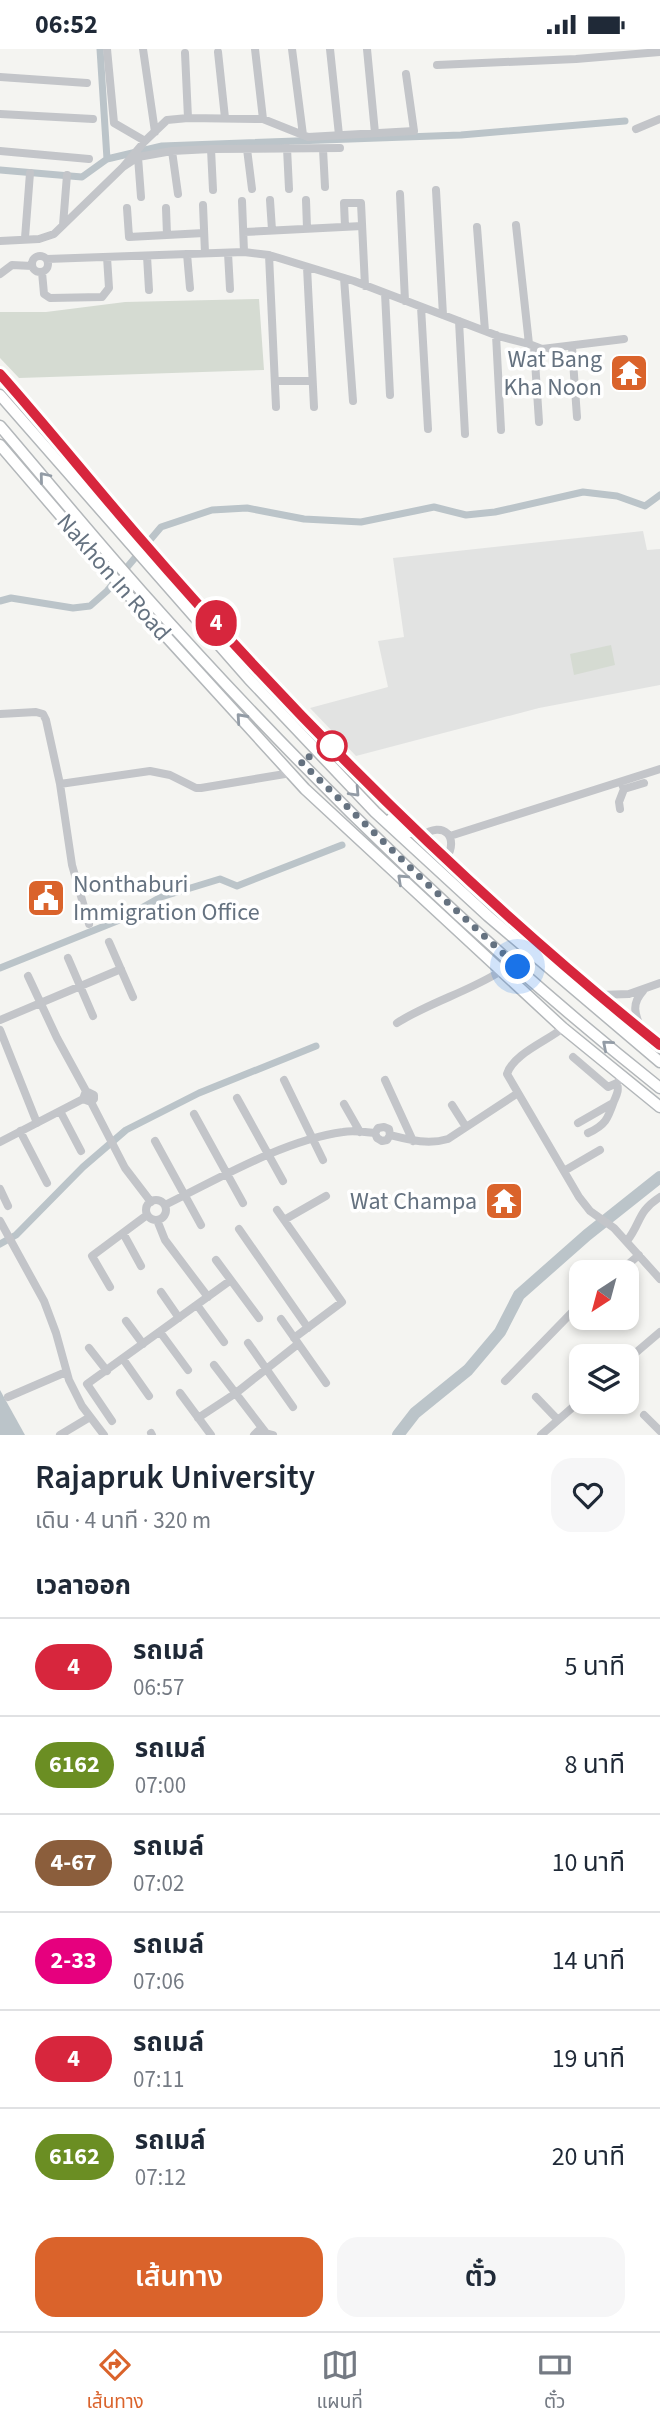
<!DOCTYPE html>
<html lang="th">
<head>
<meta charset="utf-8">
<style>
	:root { --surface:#fff; --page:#f6f6f7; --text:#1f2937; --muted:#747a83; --line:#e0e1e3; --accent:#da632b }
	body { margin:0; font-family:"Source Sans 3","Noto Sans Thai",sans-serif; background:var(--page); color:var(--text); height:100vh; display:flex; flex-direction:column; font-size:26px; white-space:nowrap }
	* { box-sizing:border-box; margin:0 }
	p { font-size:23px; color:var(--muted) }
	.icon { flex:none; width:38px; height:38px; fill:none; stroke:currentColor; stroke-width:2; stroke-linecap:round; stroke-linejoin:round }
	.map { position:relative; height:1386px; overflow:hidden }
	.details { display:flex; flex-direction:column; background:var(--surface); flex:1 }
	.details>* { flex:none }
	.badge { padding:0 14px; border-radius:23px; font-size:24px; line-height:46px }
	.needle { width:46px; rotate:216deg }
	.fabs { position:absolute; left:569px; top:1211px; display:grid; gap:14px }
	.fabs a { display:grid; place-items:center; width:70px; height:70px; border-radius:14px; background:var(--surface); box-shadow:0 4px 10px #0003; font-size:35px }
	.you { position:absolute; width:35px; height:35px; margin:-18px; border:5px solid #fff; border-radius:50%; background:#1a73e8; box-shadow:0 0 0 10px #1a73e833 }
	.map>.badge { position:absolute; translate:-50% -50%; box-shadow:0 0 0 4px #fff }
	h2 { padding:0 35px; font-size:26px; line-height:63px }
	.round { display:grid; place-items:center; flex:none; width:74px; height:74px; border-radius:21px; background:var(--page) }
	.summary { display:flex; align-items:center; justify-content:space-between; height:119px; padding:0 35px }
	h1 { font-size:33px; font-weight:600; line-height:52px }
	.action { display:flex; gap:14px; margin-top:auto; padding:14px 35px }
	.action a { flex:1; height:80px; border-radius:21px; background:var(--accent); color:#fff; font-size:28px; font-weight:600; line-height:80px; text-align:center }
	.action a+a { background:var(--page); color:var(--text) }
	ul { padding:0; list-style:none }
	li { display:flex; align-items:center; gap:21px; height:98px; padding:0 35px; border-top:2px solid var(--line) }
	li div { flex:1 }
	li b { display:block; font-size:26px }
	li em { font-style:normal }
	li .badge { min-width:77px; font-weight:700; text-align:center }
	.status { display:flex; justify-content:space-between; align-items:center; height:49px; padding:0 35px; background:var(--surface); direction:ltr }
	.status svg { height:19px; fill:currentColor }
	.tab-bar { display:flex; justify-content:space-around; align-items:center; height:98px; border-top:2px solid var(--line); background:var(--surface); font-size:19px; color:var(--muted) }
	.tab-bar a { display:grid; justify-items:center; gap:4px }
	.tab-bar .active { color:var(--accent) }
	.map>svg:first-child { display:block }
</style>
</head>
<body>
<div class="status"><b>06:52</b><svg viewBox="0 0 49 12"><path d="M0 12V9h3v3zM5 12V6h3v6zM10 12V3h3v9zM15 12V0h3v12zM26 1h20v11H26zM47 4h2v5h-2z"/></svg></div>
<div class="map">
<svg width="660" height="1386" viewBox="0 0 660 1386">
	<rect width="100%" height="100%" fill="#f4f4f1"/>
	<path fill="#e2e3e2" d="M643 482 647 501 660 500V636L539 659 356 707 310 659 388 638 378 592 404 588 393 509Z"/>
	<path fill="#d5dbd2" d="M259 250 264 321 19 329 0 309V263H46L125 253Z
		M611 596 615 616 574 626 570 605Z"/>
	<path fill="#bbc4c9" d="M0 1341 25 1386H0Z"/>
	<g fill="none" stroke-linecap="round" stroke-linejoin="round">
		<path stroke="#bbc4c9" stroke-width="7" d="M100 0 107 110
			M0 121 82 128 107 110 162 97 461 86 625 72
			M0 552 11 549 73 559 90 557 107 542 161 478 212 461 247 459 304 470 361 473 434 458 466 466 495 463 583 443 617 447 645 457 660 446
			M0 919 122 870 161 848 220 830 237 837 342 796
			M0 1195 16 1186 83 1118 126 1081 199 1044 316 997"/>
		<path stroke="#bbc4c9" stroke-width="12" d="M398 1386 415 1364 468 1321 500 1283 519 1246 587 1186 660 1128"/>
		<defs>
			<path id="major" d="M0 325C47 378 91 433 137 486 297 670 470 844 660 996
				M0 346 249 630 375 763 488 867 660 1013
				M0 377C47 432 93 488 141 542 299 720 474 891 660 1039
				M0 396 132 550 305 740 563 979 660 1058
				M391 770 408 783H418"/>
		</defs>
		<use href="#major" stroke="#b3b7ba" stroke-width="13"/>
		<path stroke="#c3c5c9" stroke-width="8" d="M107 0 114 74 145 92
			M143 0 155 83
			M255 0 263 70
			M292 0 303 86
			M330 0 339 86
			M367 0 375 84
			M218 3 225 69
			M185 4 188 69
			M437 16 576 10 660 3
			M0 28 87 34
			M0 65 93 70
			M636 80 660 70
			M287 99 289 140
			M211 100 213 141
			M247 100 252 140
			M323 100 325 138
			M0 102 89 110
			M172 102 178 145
			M138 108 141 148
			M123 118 145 92 167 71 188 69 263 70 308 88 414 82 406 25
			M436 141 443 266
			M400 145 405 252
			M270 151 272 181
			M306 151 307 179
			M242 152 244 203
			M203 156 205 204
			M127 159 129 188 204 184
			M166 159 167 186
			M63 176 67 126
			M516 176 529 295
			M345 178 344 154H361L365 237
			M477 178 485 282
			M244 183 362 177
			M25 189 30 124
			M0 192 39 190 54 185 123 118 138 108 172 102 211 100 340 99
			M228 204 230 240
			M187 205 190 239
			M269 206 276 358
			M32 215a8 8 0 1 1 16 0a8 8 0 1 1-16 0Z
			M147 207 149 241
			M47 210 244 203 269 206 354 232 498 287 529 295 542 300 624 290
			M307 218 314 358
			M42 223 44 245 50 249 102 248 109 239 107 208
			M0 225 12 216 32 217
			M344 229 353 352
			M385 244 390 346
			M421 258 428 380
			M459 272 465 385
			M496 286 501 381
			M534 297 539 373
			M572 298 577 368
			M275 332H312
			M0 665 36 663 43 665 46 671 60 735 150 722 170 726 196 739H201L291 724
			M60 735 72 816 89 875
			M624 740 644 734
			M620 760 619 753 624 740 621 733
			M422 787C443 771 460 788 446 810
			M450 787 660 720
			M109 893 133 948
			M68 909 93 967
			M28 927 57 989 86 1042 94 1046V1050L91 1053 83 1050 86 1042
			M599 946 629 945 660 934
			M0 971 121 920
			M397 974C430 953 468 943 501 922
			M563 979C547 992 513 1005 507 1025L579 1148 590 1162 614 1179 660 1230
			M641 980C635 965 631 955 643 942
			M0 981 37 1074
			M573 1008 608 1038 617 1034 623 1027
			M284 1031 323 1111
			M385 1031 413 1092
			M237 1049 283 1132
			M91 1053 125 1119 151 1153
			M344 1055 360 1083
			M452 1056 466 1078
			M60 1062 81 1102
			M194 1065 243 1154
			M578 1074 613 1054
			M20 1082 47 1134
			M588 1084C606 1076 608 1069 614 1052 617 1045 619 1042 617 1034
			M390 1086 387 1091 382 1092 377 1089 375 1084 378 1079 384 1078 389 1080 390 1086C410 1091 428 1096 448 1090L518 1044
			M155 1092 201 1176
			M0 1093 83 1050
			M564 1122 600 1101
			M0 1140 8 1157
			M146 1161a10 10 0 1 1 20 0a10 10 0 1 1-20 0Z
			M165 1156C218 1130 284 1091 343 1083 353 1081 365 1083 375 1084
			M277 1161 342 1253 294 1289
			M157 1171 165 1191 208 1248
			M284 1171 326 1147
			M0 1172 44 1252 56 1284 69 1331 82 1357 104 1386
			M239 1180 308 1279
			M123 1184 141 1217
			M627 1192C642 1172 637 1163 660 1148
			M216 1211 259 1269
			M619 1223 639 1206
			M110 1238 92 1207 147 1166
			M161 1243 179 1269
			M197 1256 224 1293
			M281 1270 326 1334
			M126 1272 143 1295
			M160 1283 188 1321
			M248 1294 293 1358
			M89 1299 107 1322
			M123 1310 149 1347
			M626 1312 660 1283
			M214 1316 266 1384
			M505 1332 581 1254
			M180 1344 211 1386
			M8 1348 66 1323
			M536 1348 558 1371
			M644 1366 660 1382
			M198 1369 236 1344 298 1295
			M112 1372 87 1335 231 1231
			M151 1384 152 1386
			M60 1386 90 1368
			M254 1386 258 1382 273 1386
			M541 1386 581 1351"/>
		<use href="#major" stroke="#fff" stroke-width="10"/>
	</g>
	<defs><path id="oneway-chevron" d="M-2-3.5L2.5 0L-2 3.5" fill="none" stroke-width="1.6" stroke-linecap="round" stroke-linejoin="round" transform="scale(1.75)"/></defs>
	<g stroke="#939ca6">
		<use href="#oneway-chevron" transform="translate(44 428) rotate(-130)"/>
		<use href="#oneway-chevron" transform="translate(241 669) rotate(-132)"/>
		<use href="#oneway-chevron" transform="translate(355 743) rotate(47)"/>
		<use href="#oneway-chevron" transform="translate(402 830) rotate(-137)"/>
		<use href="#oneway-chevron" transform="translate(607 996) rotate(-139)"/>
	</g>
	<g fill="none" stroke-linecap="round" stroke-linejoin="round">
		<defs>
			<path id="line" d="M0 325C47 378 91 433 137 486 296 670 470 844 660 996"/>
		</defs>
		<use href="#line" stroke="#fff" stroke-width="16"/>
		<use href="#line" stroke="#d7263d" stroke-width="10"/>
		<path stroke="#657280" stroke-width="7" stroke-dasharray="0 12.6" d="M332 697 300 712 423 831 518 918"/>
	</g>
	<defs>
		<symbol id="temple-square" viewBox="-11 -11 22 22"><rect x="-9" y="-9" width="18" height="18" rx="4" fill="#da632b" stroke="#fff"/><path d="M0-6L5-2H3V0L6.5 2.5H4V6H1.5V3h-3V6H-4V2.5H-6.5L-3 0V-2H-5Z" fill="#fff"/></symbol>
		<symbol id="civic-square" viewBox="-11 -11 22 22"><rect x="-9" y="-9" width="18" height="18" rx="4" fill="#da632b" stroke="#fff"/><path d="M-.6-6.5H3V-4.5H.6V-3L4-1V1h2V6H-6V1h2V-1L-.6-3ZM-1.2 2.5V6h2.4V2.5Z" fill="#fff"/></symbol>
	</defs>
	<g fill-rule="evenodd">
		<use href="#temple-square" x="607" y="302" width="44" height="44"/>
		<use href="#civic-square" x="24" y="827" width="44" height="44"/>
		<use href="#temple-square" x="482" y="1130" width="44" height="44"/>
	</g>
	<circle fill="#fff" stroke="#d7263d" stroke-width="3.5" cx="332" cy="697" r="14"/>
	<g text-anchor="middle" stroke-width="7" stroke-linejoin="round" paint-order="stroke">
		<g font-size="24" fill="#657280" stroke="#fff" text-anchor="end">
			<text x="602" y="318">Wat Bang<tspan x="602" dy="28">Kha Noon</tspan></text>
			<text x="73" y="843" text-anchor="start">Nonthaburi<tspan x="73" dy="28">Immigration Office</tspan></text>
			<text x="477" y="1160">Wat Champa</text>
		</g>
		<g font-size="24" fill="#657280" stroke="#fff">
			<text transform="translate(114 528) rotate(49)" y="8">Nakhon In Road</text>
		</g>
	</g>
</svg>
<div class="fabs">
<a><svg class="needle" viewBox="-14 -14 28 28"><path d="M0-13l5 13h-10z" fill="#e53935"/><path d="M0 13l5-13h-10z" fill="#747a83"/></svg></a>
<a><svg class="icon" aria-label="layers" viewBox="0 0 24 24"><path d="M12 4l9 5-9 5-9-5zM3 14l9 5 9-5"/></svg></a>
</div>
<div class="you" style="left:518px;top:918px"></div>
<b class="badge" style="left:216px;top:574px;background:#d7263d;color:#fff">4</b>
</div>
<section class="details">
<div class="summary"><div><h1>Rajapruk University</h1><p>เดิน · 4 นาที · 320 m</p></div><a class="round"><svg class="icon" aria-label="heart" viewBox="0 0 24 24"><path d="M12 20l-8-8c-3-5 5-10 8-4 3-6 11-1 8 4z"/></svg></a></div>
<h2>เวลาออก</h2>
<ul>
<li><span class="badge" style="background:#d7263d;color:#fff">4</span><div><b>รถเมล์</b><p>06:57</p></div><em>5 นาที</em></li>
<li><span class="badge" style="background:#6b8e23;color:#fff">6162</span><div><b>รถเมล์</b><p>07:00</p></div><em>8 นาที</em></li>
<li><span class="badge" style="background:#8b5e3c;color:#fff">4-67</span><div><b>รถเมล์</b><p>07:02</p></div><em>10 นาที</em></li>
<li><span class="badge" style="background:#e6007e;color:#fff">2-33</span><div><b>รถเมล์</b><p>07:06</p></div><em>14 นาที</em></li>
<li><span class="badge" style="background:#d7263d;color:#fff">4</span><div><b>รถเมล์</b><p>07:11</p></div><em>19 นาที</em></li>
<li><span class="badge" style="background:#6b8e23;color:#fff">6162</span><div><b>รถเมล์</b><p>07:12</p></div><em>20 นาที</em></li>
</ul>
<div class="action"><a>เส้นทาง</a><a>ตั๋ว</a></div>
</section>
<nav class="tab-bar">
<a class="active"><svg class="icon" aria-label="directions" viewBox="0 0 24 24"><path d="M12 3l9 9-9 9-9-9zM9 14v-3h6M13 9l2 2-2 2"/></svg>เส้นทาง</a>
<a><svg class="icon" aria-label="map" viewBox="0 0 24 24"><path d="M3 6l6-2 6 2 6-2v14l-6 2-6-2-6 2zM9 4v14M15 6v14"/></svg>แผนที่</a>
<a><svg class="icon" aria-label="tickets" viewBox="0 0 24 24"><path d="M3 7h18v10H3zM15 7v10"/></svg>ตั๋ว</a>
</nav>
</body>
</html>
